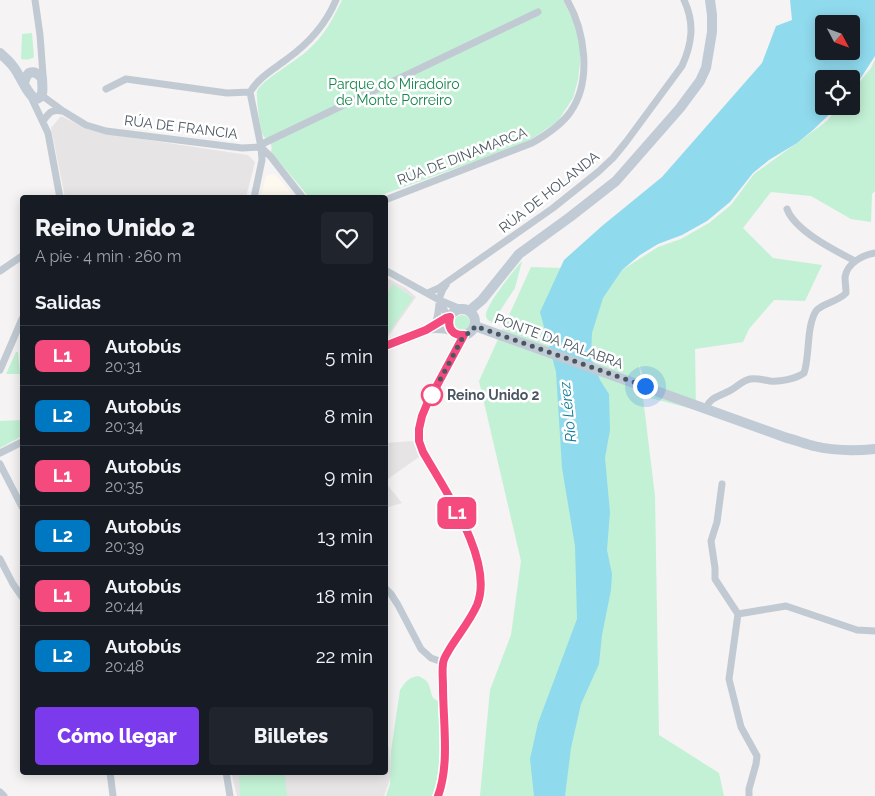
<!DOCTYPE html>
<html lang="es">
<head>
<meta charset="utf-8">
<style>
	:root { --surface:#171b24; --page:#20242c; --text:#f1f3f6; --muted:#9ea1a6; --line:#363941; --accent:#7c3aed }
	body { margin:0; font-family:Raleway,sans-serif; background:var(--page); color:var(--text); height:100vh; display:flex; flex-direction:column; font-size:19px; white-space:nowrap }
	* { box-sizing:border-box; margin:0 }
	p { font-size:16px; color:var(--muted) }
	.icon { flex:none; width:28px; height:28px; fill:none; stroke:currentColor; stroke-width:2; stroke-linecap:round; stroke-linejoin:round }
	.map { position:relative; flex:1; overflow:hidden }
	.drawer { position:absolute; left:20px; top:195px; width:368px; height:580px; display:flex; flex-direction:column; background:var(--surface); border-radius:5px; box-shadow:0 2px 12px #0003 }
	.drawer>* { flex:none }
	.badge { padding:0 10px; border-radius:8px; font-size:18px; line-height:32px }
	.needle { width:32px; rotate:131deg }
	.fabs { position:absolute; left:815px; top:15px; display:grid; gap:10px }
	.fabs a { display:grid; place-items:center; width:45px; height:45px; border-radius:5px; background:var(--surface); box-shadow:0 2px 12px #0003; font-size:25px }
	.you { position:absolute; width:25px; height:25px; margin:-12px; border:4px solid #fff; border-radius:50%; background:#1a73e8; box-shadow:0 0 0 8px #1a73e833 }
	.map>.badge { position:absolute; translate:-50% -50%; box-shadow:0 0 0 2px #fff }
	h2 { padding:0 15px; font-size:19px; line-height:45px }
	.round { display:grid; place-items:center; flex:none; width:52px; height:52px; border-radius:5px; background:var(--page) }
	.head { display:flex; align-items:center; justify-content:space-between; height:85px; padding:0 15px }
	h1 { font-size:24px; font-weight:800; line-height:38px }
	.cta { display:flex; gap:10px; margin-top:auto; padding:10px 15px }
	.cta a { flex:1; height:58px; border-radius:5px; background:var(--accent); color:#fff; font-size:20px; font-weight:800; line-height:58px; text-align:center }
	.cta a+a { background:var(--page); color:var(--text) }
	ul { padding:0; list-style:none }
	li { display:flex; align-items:center; gap:15px; height:60px; padding:0 15px; border-top:1px solid var(--line) }
	li div { flex:1 }
	li b { display:block; font-size:19px }
	li em { font-style:normal }
	li .badge { min-width:55px; font-weight:700; text-align:center }
	.map>svg:first-child { display:block }
</style>
</head>
<body>
<div class="map">
<svg width="875" height="796" viewBox="0 0 875 796">
	<rect width="100%" height="100%" fill="#f5f3f3"/>
	<path fill="#fdf9ef" d="M272 174 276 175 295 197H261L266 176Z"/>
	<path fill="#e6e4e5" d="M61 116 88 129 141 139 248 155 255 162 246 197H65L51 128Z
		M385 277 406 288 416 297 385 341Z
		M413 441 419 457 385 481V443Z
		M385 481V482L402 503 385 508Z
		M385 746 389 747 391 776 384 796H237L232 775 266 772H385Z"/>
	<path fill="#c3f1d5" d="M342 0H563L576 26 580 43V63L578 80 573 98 558 121 526 143 376 197H309L271 152C274 141 265 141 262 133 260 128 256 95 257 91 262 80 298 60 308 50 324 36 333 19 342 0Z
		M32 33 34 57C29 60 26 60 21 59L22 34Z
		M875 59V191L872 194 871 222 851 219 811 196 771 192 743 228 773 258 822 265 805 301 774 300 749 329 743 342 695 349 696 410 647 397 642 372 639 365 655 496 659 735 719 773 724 796H480L490 690 511 635 521 561 479 381 531 267 622 270 658 247 681 239 709 223 731 205 754 174 827 121 839 106H851V92L871 68Z
		M522 261 515 288 492 323C490 321 487 320 486 317 483 308 515 269 522 261Z
		M393 284 413 298 387 335 385 334V297Z
		M454 323a8 8 0 1 1 16 0a8 8 0 1 1-16 0Z
		M16 352H18L20 374H6Z
		M22 420V436L0 448V421Z
		M418 676C432 682 428 686 433 698L438 701C439 728 443 771 432 796H386L390 784 391 751 400 690C406 681 408 678 418 676Z
		M285 773 287 796H240L239 776Z"/>
	<path fill="#90daee" fill-rule="evenodd" d="M790 0H875V56L851 93V79H824V106H838L813 130 797 143 769 160 753 173 730 202 707 221 682 235 658 244 640 255 622 270 603 298 592 333 591 355 600 380 609 394 610 430 605 458 610 512 607 550 612 574 611 590 602 635 599 664 581 704 571 748 565 796H534L530 759 538 723 577 619 575 546 562 468 556 372 540 312 564 260 602 226 662 177 762 63 776 26 792 20ZM824 24H851V51H824Z"/>
	<g fill="none" stroke-linecap="round" stroke-linejoin="round">
		<path stroke="#c1cad2" stroke-width="7" d="M35 0 40 35 43 75 42 78
			M106 89 126 79 227 93 250 92
			M42 94 44 97 63 111 86 125 106 131 242 148 261 147 271 157 303 198
			M31 97 48 133 60 198
			M43 121C49 113 51 109 62 111
			M260 145 538 12
			M254 198 262 160 261 147 250 92C259 77 274 69 287 59 308 44 326 24 336 0
			M385 200 532 143C546 135 562 125 571 111 592 80 585 31 567 0
			M787 209C795 231 836 251 855 261
			M385 270 439 300 461 309
			M0 271 22 256
			M428 293 439 288 447 282 553 208 598 172 613 158 626 142 682 66C692 44 695 23 684 0
			M435 324C441 311 436 296 446 285
			M426 330C436 329 444 329 453 332
			M385 346 426 330 445 318 450 317 447 315 439 300
			M0 370 22 319
			M706 408C710 398 717 397 727 392 735 389 741 381 750 379 758 378 763 380 770 381 780 382 795 379 804 373 810 356 806 327 816 311 822 303 838 302 846 293 846 288 845 282 845 277 847 263 863 255 875 253
			M0 453 22 442
			M0 464 22 507
			M722 484 717 522 711 541 715 568V579L738 614 729 679 741 727 757 756 756 764 749 789V796
			M0 559 13 584 22 597
			M385 588 391 594 398 605 421 649 431 658 442 662
			M738 614 786 606 857 630 875 631
			M110 772 113 796
			M226 772 230 796
			M0 792 4 796
			M438 796C450 765 443 717 443 683 443 677 442 670 442 664 443 659 447 654 449 650 458 635 470 621 477 605 495 561 444 489 423 452L419 441V429L422 416 427 404 465 335"/>
		<path stroke="#c1cbd6" stroke-width="10" d="M0 53C4 57 9 61 12 65 20 74 27 95 36 99 45 97 42 86 42 78 38 74 35 71 29 73L26 77 24 83
			M449 322a13 13 0 1 1 26 0a13 13 0 1 1-26 0Z
			M469 311 482 300 519 254 570 217 616 181 680 108 700 81 706 68 712 32V15L710 0
			M475 326 787 438C796 440 805 444 814 446 834 451 855 451 875 449"/>
	</g>
	<g fill="none" stroke-linecap="round" stroke-linejoin="round">
		<defs>
			<path id="line" d="M385 346 426 330 446 318 450 317C447 328 453 336 464 335L427 404 422 416 419 429V441L423 452C444 489 495 561 477 605 470 621 458 635 449 650 447 654 443 659 443 664 442 671 443 679 443 687 443 721 450 764 438 796"/>
		</defs>
		<use href="#line" stroke="#fff" stroke-width="11"/>
		<use href="#line" stroke="#f44a7e" stroke-width="8"/>
		<path stroke="#4a5661" stroke-width="5" stroke-dasharray="0 9" d="M432 395 464 335 472 332 475 326 645 386"/>
	</g>
	<circle fill="#fff" stroke="#f44a7e" stroke-width="2.5" cx="432" cy="395" r="10"/>
	<g text-anchor="middle" stroke-width="5" stroke-linejoin="round" paint-order="stroke">
		<g font-size="14" fill="#17864f" stroke="#fff">
			<text x="394" y="89">Parque do Miradoiro<tspan x="394" dy="16">de Monte Porreiro</tspan></text>
		</g>
		<g font-size="14" fill="#4a5661" stroke="#fff">
			<text transform="translate(181 127) rotate(7)" y="5">RÚA DE FRANCIA</text>
			<text transform="translate(462 156) rotate(-21)" y="5">RÚA DE DINAMARCA</text>
			<text transform="translate(549 192) rotate(-38)" y="5">RÚA DE HOLANDA</text>
			<text transform="translate(559 341) rotate(20)" y="5">PONTE DA PALABRA</text>
		</g>
		<g font-size="14" font-weight="bold" fill="#4a5661" stroke="#fff" text-anchor="start">
			<text x="447" y="400">Reino Unido 2</text>
		</g>
		<g font-size="15" font-style="italic" fill="#0c7c9b" stroke="#fff">
			<text transform="translate(568 412) rotate(-96)" y="5">Río Lérez</text>
		</g>
	</g>
</svg>
<div class="fabs">
<a><svg class="needle" viewBox="-14 -14 28 28"><path d="M0-13l5 13h-10z" fill="#e53935"/><path d="M0 13l5-13h-10z" fill="#9ea1a6"/></svg></a>
<a><svg class="icon" aria-label="locate" viewBox="0 0 24 24"><circle cx="12" cy="12" r="6"/><path d="M12 2v4M12 18v4M2 12h4M18 12h4"/></svg></a>
</div>
<div class="you" style="left:645px;top:386px"></div>
<b class="badge" style="left:457px;top:513px;background:#f44a7e;color:#fff">L1</b>
<section class="drawer">
<div class="head"><div><h1>Reino Unido 2</h1><p>A pie · 4 min · 260 m</p></div><a class="round"><svg class="icon" aria-label="heart" viewBox="0 0 24 24"><path d="M12 20l-8-8c-3-5 5-10 8-4 3-6 11-1 8 4z"/></svg></a></div>
<h2>Salidas</h2>
<ul>
<li><span class="badge" style="background:#f44a7e;color:#fff">L1</span><div><b>Autobús</b><p>20:31</p></div><em>5 min</em></li>
<li><span class="badge" style="background:#0078c1;color:#fff">L2</span><div><b>Autobús</b><p>20:34</p></div><em>8 min</em></li>
<li><span class="badge" style="background:#f44a7e;color:#fff">L1</span><div><b>Autobús</b><p>20:35</p></div><em>9 min</em></li>
<li><span class="badge" style="background:#0078c1;color:#fff">L2</span><div><b>Autobús</b><p>20:39</p></div><em>13 min</em></li>
<li><span class="badge" style="background:#f44a7e;color:#fff">L1</span><div><b>Autobús</b><p>20:44</p></div><em>18 min</em></li>
<li><span class="badge" style="background:#0078c1;color:#fff">L2</span><div><b>Autobús</b><p>20:48</p></div><em>22 min</em></li>
</ul>
<div class="cta"><a>Cómo llegar</a><a>Billetes</a></div>
</section>
</div>
</body>
</html>
